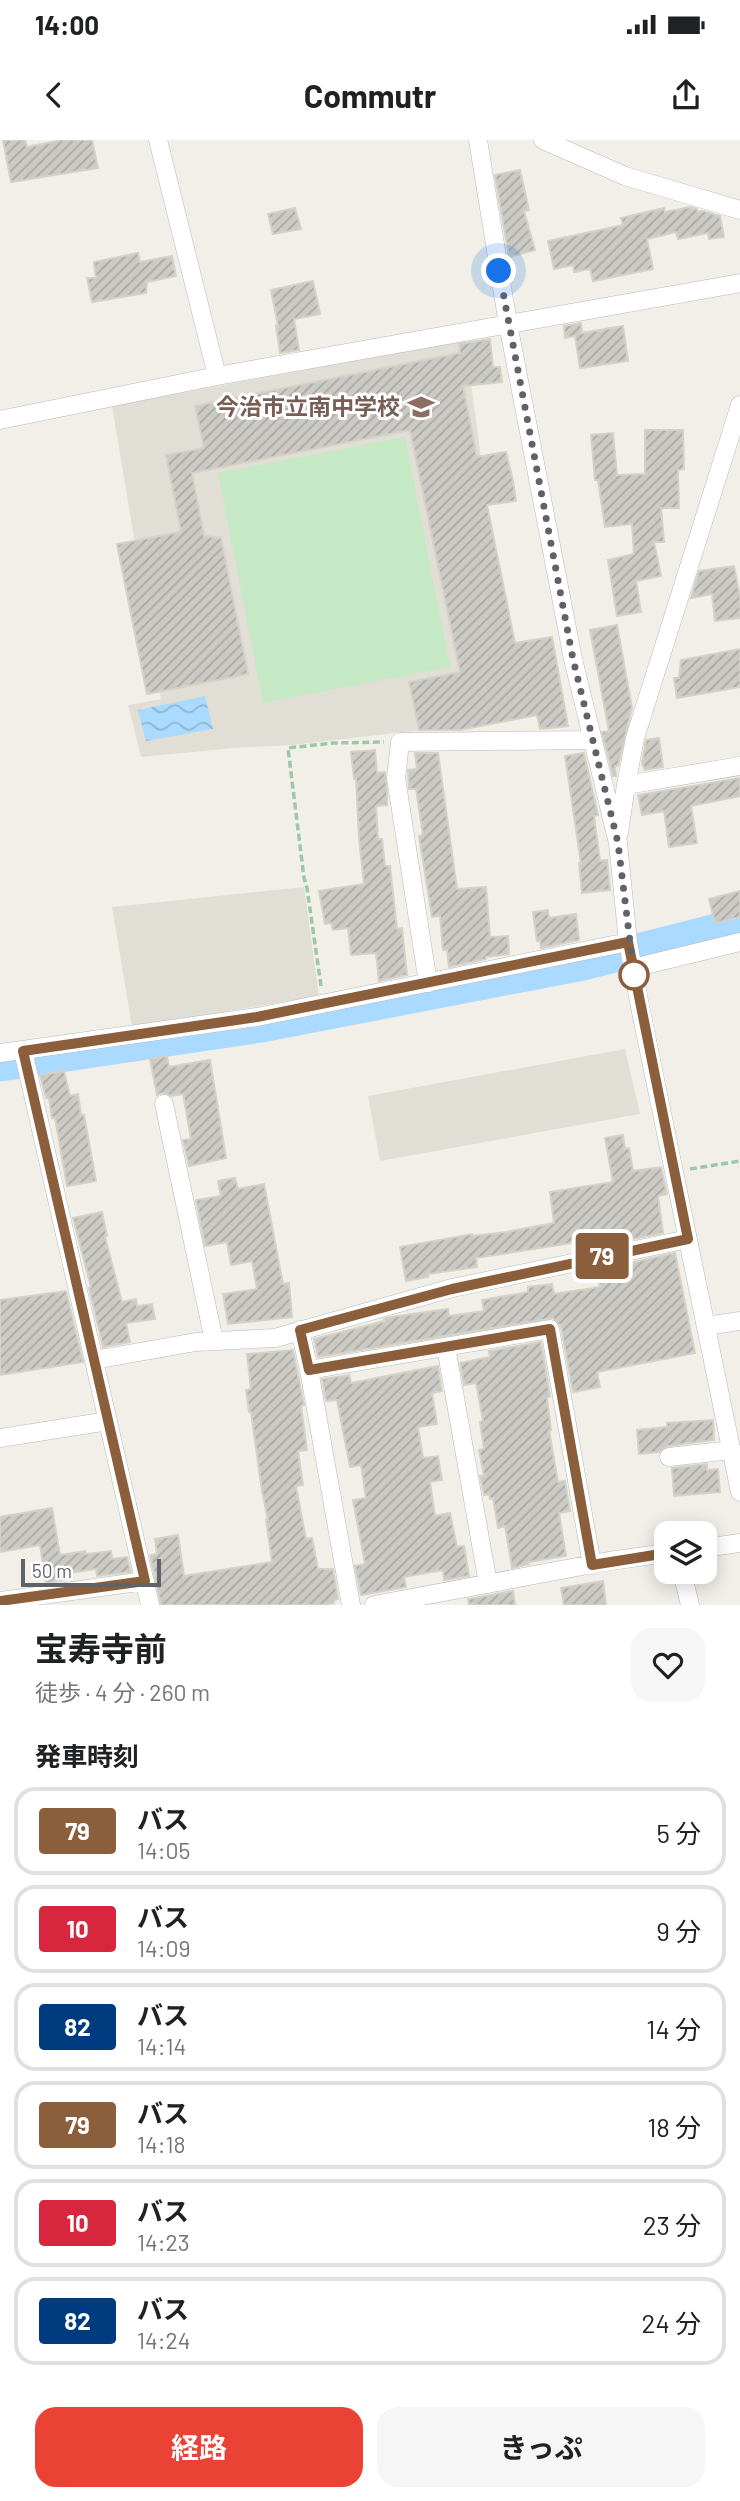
<!DOCTYPE html>
<html lang="ja">
<head>
<meta charset="utf-8">
<style>
	:root { --surface:#fff; --page:#f6f6f6; --text:#202124; --muted:#757577; --line:#e0e0e0; --accent:#ea4335 }
	body { margin:0; font-family:Barlow,"Noto Sans JP",sans-serif; background:var(--page); color:var(--text); height:100vh; display:flex; flex-direction:column; font-size:26px; white-space:nowrap }
	* { box-sizing:border-box; margin:0 }
	p { font-size:23px; color:var(--muted) }
	.icon { flex:none; width:38px; height:38px; fill:none; stroke:currentColor; stroke-width:2; stroke-linecap:round; stroke-linejoin:round }
	.map { position:relative; height:1465px; overflow:hidden }
	.drawer { display:flex; flex-direction:column; background:var(--surface); flex:1 }
	.drawer>* { flex:none }
	.badge { padding:0 14px; border-radius:5px; font-size:24px; line-height:46px }
	.tools { position:absolute; left:654px; top:1381px; display:grid; gap:14px }
	.tools a { display:grid; place-items:center; width:63px; height:63px; border-radius:14px; background:var(--surface); box-shadow:0 4px 18px #0003; font-size:35px }
	.scale { position:absolute; left:21px; bottom:18px; width:140px; box-sizing:border-box; padding-left:7px; border:4px solid #5f6368; border-top:0; font-size:19px; line-height:24px; white-space:nowrap; color:#5f6368; -webkit-text-stroke:5px #fff; paint-order:stroke }
	.you { position:absolute; width:35px; height:35px; margin:-18px; border:5px solid #fff; border-radius:50%; background:#1a73e8; box-shadow:0 0 0 10px #1a73e833 }
	.map>.badge { position:absolute; translate:-50% -50%; box-shadow:0 0 0 4px #fff }
	h2 { padding:0 35px; font-size:26px; line-height:63px }
	.round { display:grid; place-items:center; flex:none; width:74px; height:74px; border-radius:21px; background:var(--page) }
	.headline { display:flex; align-items:center; justify-content:space-between; height:119px; padding:0 35px }
	h1 { font-size:33px; font-weight:700; line-height:52px }
	.cta { display:flex; gap:14px; margin-top:auto; padding:14px 35px }
	.cta a { flex:1; height:80px; border-radius:21px; background:var(--accent); color:#fff; font-size:28px; font-weight:700; line-height:80px; text-align:center }
	.cta a+a { background:var(--page); color:var(--text) }
	ul { padding:0; list-style:none }
	li { display:flex; align-items:center; gap:21px; height:88px; margin:0 14px 10px; padding:0 21px; border:4px solid var(--line); border-radius:21px }
	li div { flex:1 }
	li b { display:block; font-size:26px }
	li em { font-style:normal }
	li .badge { min-width:77px; font-weight:700; text-align:center }
	.status { display:flex; justify-content:space-between; align-items:center; height:49px; padding:0 35px; background:var(--surface); direction:ltr }
	.status svg { height:19px; fill:currentColor }
	header { display:flex; justify-content:space-between; align-items:center; height:91px; padding:0 35px; background:var(--surface); font-size:32px; font-weight:700 }
	.map>svg:first-child { display:block }
</style>
</head>
<body>
<div class="status"><b>14:00</b><svg viewBox="0 0 49 12"><path d="M0 12V9h3v3zM5 12V6h3v6zM10 12V3h3v9zM15 12V0h3v12zM26 1h20v11H26zM47 4h2v5h-2z"/></svg></div>
<header><svg class="icon" aria-label="back" viewBox="0 0 24 24"><path d="M15 5l-7 7 7 7"/></svg>Commutr<svg class="icon" aria-label="share" viewBox="0 0 24 24"><path d="M12 15V3M7 8l5-5 5 5M5 13v7h14v-7"/></svg></header>
<div class="map">
<svg width="740" height="1465" viewBox="0 0 740 1465">
	<defs>
		<pattern id="water-waves" width="16" height="10" patternUnits="userSpaceOnUse" patternTransform="scale(1.75)"><rect width="16" height="10" fill="#aadaff"/><path d="M0 5q4-4 8 0t8 0" fill="none" stroke="#8eb4d2"/></pattern>
		<pattern id="building-hatch" width="6" height="6" patternUnits="userSpaceOnUse" patternTransform="scale(1.75)"><rect width="6" height="6" fill="#cccac5"/><path d="M-1 1l2-2M0 6l6-6M5 7l2-2" fill="none" stroke="#a9a8a4"/></pattern>
	</defs>
	<rect width="100%" height="100%" fill="#f1efe8"/>
	<path fill="#e1ded6" d="M465 200 517 579 292 605 233 608 141 617 128 565 161 559 112 266Z
		M304 747 319 856 132 887 112 767Z
		M625 909 640 974 380 1021 368 956Z"/>
	<path fill="#c5e8c5" d="M405 297 450 527 263 563 218 333Z"/>
	<path fill="url(#water-waves)" d="M205 556 213 589 146 601 138 570Z"/>
	<g fill="none" stroke-linecap="round" stroke-linejoin="round">
		<path stroke="#aadaff" stroke-width="33" d="M0 925 261 886 583 824 740 784"/>
	</g>
	<path fill="url(#building-hatch)" stroke="#d6d1c6" stroke-width="2" d="M3 0H25L27 7 62 0H92L98 28 11 42Z
		M520 30 529 70 524 71 535 110 509 117 495 35Z
		M690 67 697 69 698 72 703 71 720 76 724 97 709 99 708 93 678 99 676 92 647 99 653 129 593 141 590 129 574 132 573 125 554 129 548 101 623 85 621 78 664 68 665 72Z
		M295 68 301 89 273 94 268 74Z
		M138 113 140 122 172 116 176 136 147 142 146 153 92 162 87 138H96L94 122Z
		M313 141 320 174 294 179 299 210 280 213 276 186H278L271 150Z
		M581 183 582 193 623 186 628 221 580 228 575 196 565 198 564 186Z
		M490 199 493 227H500L502 242 463 246 477 317 506 312 513 341 516 361 487 365 515 503 552 497 568 586 540 589 537 575 460 590H419L409 542 460 532 410 290 192 333 204 396 221 398 248 534 147 554 117 404 181 392 166 315 204 308 195 266 460 213 459 204Z
		M645 290H683L684 329 678 330 679 368H661L664 402H654L661 436 636 441 641 472 617 476 608 420 634 414 632 384 605 387 598 340H595L591 295 613 293 617 335 645 334Z
		M734 426 740 457V478L715 481 712 454 691 458 699 431Z
		M617 485 632 568 618 626H615L616 636H613L602 592 609 591 590 490Z
		M740 509V547L677 558 674 538H679L681 520Z
		M659 598 663 627 645 630 642 623 646 600Z
		M375 610 377 633 385 632 387 652V665L376 666 378 699H382L385 726H390L397 789 402 788 407 835 379 841 376 813 351 815 348 788 333 790 331 783 325 784 319 751 364 744 359 699 356 639H354L351 612Z
		M415 613H438L457 749 486 747 490 797 508 796 509 814 486 817V819L449 827 447 810H443L440 776 432 777 419 696 423 695 416 649H409L408 630 417 629Z
		M584 613 598 675 594 676 600 721 607 720 610 750 582 753 579 723H581L565 616Z
		M740 638V656L691 666 697 703 669 707 664 671 642 675 638 655Z
		M740 751V777L715 783 709 759Z
		M548 770 549 778 576 774 579 800 541 808 540 801H537L533 772Z
		M167 916 169 927 210 920 226 1018 189 1026 183 1000 191 999 183 954 172 956 162 953 157 955 150 919Z
		M64 931 70 956 78 954 81 975H84L96 1041 67 1046 55 978H52L49 958H46L40 935Z
		M623 995 625 1009 629 1008 633 1031 661 1027 667 1054 658 1056 663 1093 592 1107 591 1100 476 1118 477 1127 428 1134V1137L406 1141 400 1107 472 1094 473 1096 506 1092 554 1083 550 1052 613 1042 605 998Z
		M235 1038 238 1049 264 1044 283 1144 289 1143 292 1177 228 1184 223 1154 257 1149 252 1121 231 1125 227 1102 205 1106 196 1060 221 1056 218 1041Z
		M102 1072 107 1096 105 1097 122 1162 136 1159 137 1166 152 1164 155 1179 126 1183 130 1202 103 1207 89 1148 91 1147 73 1078Z
		M675 1113 695 1213 597 1232 600 1247 573 1252 561 1187 553 1178 318 1217 314 1199 385 1181 384 1179 391 1177 448 1169 449 1176 484 1171 482 1160 528 1152V1147L552 1144 554 1154 600 1147 597 1130Z
		M66 1151 83 1222 0 1235V1160Z
		M541 1202 550 1256 547 1258 551 1290H549L558 1342 565 1341 570 1371 559 1373 566 1416 528 1422 529 1424 512 1428 505 1386 498 1388 493 1358 490 1359 489 1354 484 1355 480 1336H484L479 1310 484 1309 480 1282 483 1281 476 1243 464 1245 460 1223 490 1217 489 1211Z
		M293 1210 304 1265 301 1266 307 1310 298 1311 303 1345 296 1346 306 1399 312 1398 318 1429H333L338 1459 334 1460V1463L321 1465H161L150 1415 157 1414 155 1399 178 1395 184 1436 272 1422 266 1380H268L262 1351 251 1272H249L246 1250 251 1249 247 1214Z
		M438 1226 442 1251 432 1253 437 1284 418 1287 423 1318 438 1316 442 1340 430 1342 435 1376 450 1373 457 1407 464 1406 469 1436 444 1440 443 1430 404 1437 406 1447 361 1455 355 1426 365 1424 353 1360 366 1358 361 1325 350 1327 337 1260 326 1261 322 1239 349 1235 351 1243Z
		M713 1280 714 1300 668 1306 659 1312 639 1314 637 1290 667 1287V1283Z
		M707 1324V1330L718 1329 720 1352 674 1356 672 1328Z
		M52 1368 60 1415 85 1411 86 1414 111 1411 112 1419 127 1417 131 1432 97 1436 96 1429 64 1434 65 1440 46 1443 40 1405 0 1412V1377Z
		M603 1441 606 1465H564L561 1448Z
		M513 1451 515 1465H469L468 1459Z"/>
	<g fill="none" stroke-linecap="round" stroke-linejoin="round">
		<defs>
			<path id="minor" d="M158 0 217 236
				M478 0 508 184 573 519 618 703 628 802 640 867 740 1352
				M543 0 625 36 740 70
				M0 280 217 236 740 143
				M626 645 740 626
				M619 693 626 645 635 598 740 265
				M633 828 740 802
				M428 843 396 638 400 602 592 600
				M23 911 150 1465
				M0 913 257 877 628 802
				M164 964 214 1201
				M706 1186 740 1181
				M300 1190 309 1230
				M446 1207 488 1444
				M94 1220 196 1202 275 1198 452 1148 688 1099
				M0 1298 108 1281
				M669 1317 732 1310
				M705 1408 740 1403
				M682 1432 690 1465
				M0 1461 145 1441
				M351 1465 309 1230 550 1189 592 1425
				M374 1465 609 1421 667 1413"/>
		</defs>
		<use href="#minor" stroke="#b5b8bc" stroke-width="19"/>
		<path stroke="#9cc7a9" stroke-width="3.5" stroke-dasharray="7 3.5" stroke-linecap="butt" d="M321 846 307 748 304 738 288 608 333 603 384 602
			M690 1029 740 1021"/>
		<use href="#minor" stroke="#fff" stroke-width="18"/>
	</g>
	<g fill="none" stroke-linecap="round" stroke-linejoin="round">
		<defs>
			<path id="line" d="M0 1461 145 1441 23 911 257 877 628 802 688 1099 452 1149 300 1190 309 1230 550 1189 592 1425 667 1413"/>
		</defs>
		<use href="#line" stroke="#fff" stroke-width="16"/>
		<use href="#line" stroke="#8b5e3c" stroke-width="10"/>
		<path stroke="#5f6368" stroke-width="7" stroke-dasharray="0 12.6" d="M499 131 573 519 618 703 634 835"/>
	</g>
	<defs>
		<symbol id="school-bare" viewBox="-9 -9 18 18"><path d="M0-5L7-2L0 1L-7-2ZM-4 1L0 2.5L4 1V4Q0 6-4 4Z" fill="#8d6e63" stroke="#fff" stroke-width="2.5" paint-order="stroke"/></symbol>
	</defs>
	<g fill-rule="evenodd">
		<use href="#school-bare" x="402" y="248" width="38" height="38"/>
	</g>
	<circle fill="#fff" stroke="#8b5e3c" stroke-width="3.5" cx="634" cy="835" r="14"/>
	<g text-anchor="middle" stroke-width="6" stroke-linejoin="round" paint-order="stroke">
		<g font-size="23" font-weight="bold" fill="#785e54" stroke="#fff" text-anchor="end">
			<text x="400" y="275">今治市立南中学校</text>
		</g>
	</g>
</svg>
<div class="tools">
<a><svg class="icon" aria-label="layers" viewBox="0 0 24 24"><path d="M12 4l9 5-9 5-9-5zM3 14l9 5 9-5"/></svg></a>
</div>
<div class="scale">50 m</div>
<div class="you" style="left:499px;top:131px"></div>
<b class="badge" style="left:602px;top:1116px;background:#8b5e3c;color:#fff">79</b>
</div>
<section class="drawer">
<div class="headline"><div><h1>宝寿寺前</h1><p>徒歩 · 4 分 · 260 m</p></div><a class="round"><svg class="icon" aria-label="heart" viewBox="0 0 24 24"><path d="M12 20l-8-8c-3-5 5-10 8-4 3-6 11-1 8 4z"/></svg></a></div>
<h2>発車時刻</h2>
<ul>
<li><span class="badge" style="background:#8b5e3c;color:#fff">79</span><div><b>バス</b><p>14:05</p></div><em>5 分</em></li>
<li><span class="badge" style="background:#d7263d;color:#fff">10</span><div><b>バス</b><p>14:09</p></div><em>9 分</em></li>
<li><span class="badge" style="background:#003b80;color:#fff">82</span><div><b>バス</b><p>14:14</p></div><em>14 分</em></li>
<li><span class="badge" style="background:#8b5e3c;color:#fff">79</span><div><b>バス</b><p>14:18</p></div><em>18 分</em></li>
<li><span class="badge" style="background:#d7263d;color:#fff">10</span><div><b>バス</b><p>14:23</p></div><em>23 分</em></li>
<li><span class="badge" style="background:#003b80;color:#fff">82</span><div><b>バス</b><p>14:24</p></div><em>24 分</em></li>
</ul>
<div class="cta"><a>経路</a><a>きっぷ</a></div>
</section>
</body>
</html>
